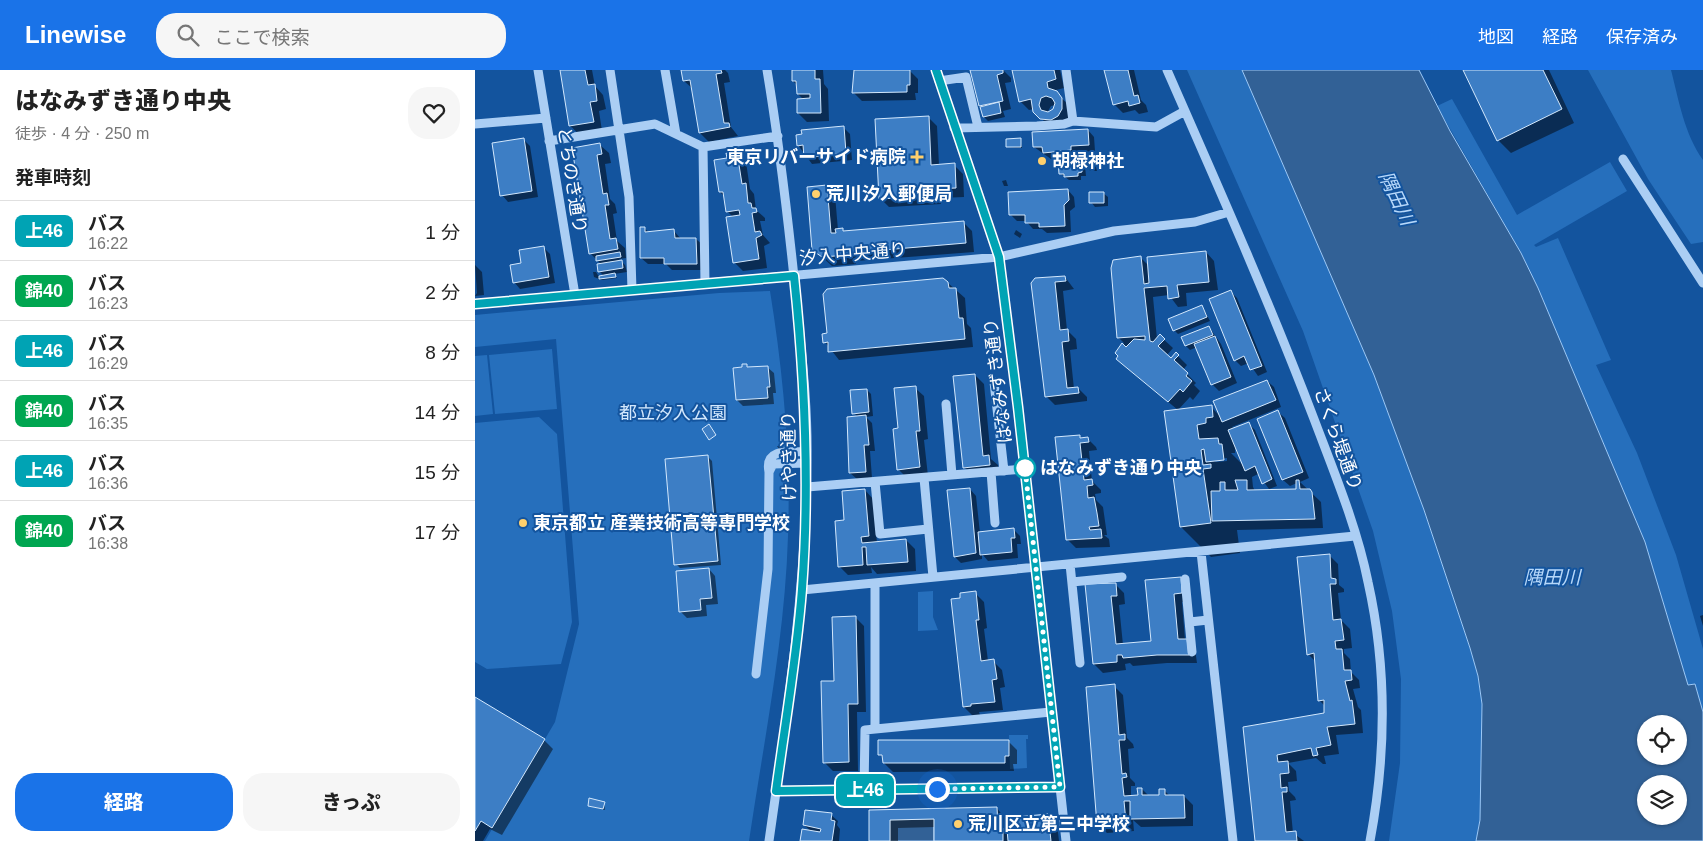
<!DOCTYPE html>
<html lang="ja">
<head>
<meta charset="utf-8">
<style>
	:root { --surface:#fff; --page:#f6f6f6; --text:#222; --muted:#767676; --line:#e0e0e0; --accent:#1a73e8 }
	body { margin:0; font-family:Arial,"Noto Sans JP",sans-serif; background:var(--page); color:var(--text); height:100vh; display:flex; flex-direction:column; font-size:19px; white-space:nowrap }
	* { box-sizing:border-box; margin:0 }
	p { font-size:16px; color:var(--muted) }
	.icon { flex:none; width:28px; height:28px; fill:none; stroke:currentColor; stroke-width:2; stroke-linecap:round; stroke-linejoin:round }
	.map { position:relative; flex:1; overflow:hidden }
	.sheet { display:flex; flex-direction:column; background:var(--surface); width:475px }
	.sheet>* { flex:none }
	.badge { padding:0 10px; border-radius:8px; font-size:18px; line-height:32px }
	.controls { position:absolute; left:1162px; top:645px; display:grid; gap:10px }
	.controls a { display:grid; place-items:center; width:50px; height:50px; border-radius:50%; background:var(--surface); box-shadow:0 1px 4px #0004; font-size:25px }
	.you { position:absolute; width:25px; height:25px; margin:-12px; border:4px solid #fff; border-radius:50%; background:#1a73e8; box-shadow:0 0 0 8px #1a73e833 }
	.map>.badge { position:absolute; translate:-50% -50%; box-shadow:0 0 0 2px #fff }
	h2 { padding:0 15px; font-size:19px; line-height:45px }
	.round { display:grid; place-items:center; flex:none; width:52px; height:52px; border-radius:20px; background:var(--page) }
	.head { display:flex; align-items:center; justify-content:space-between; height:85px; padding:0 15px }
	h1 { font-size:24px; font-weight:800; line-height:38px }
	.cta { display:flex; gap:10px; margin-top:auto; padding:10px 15px }
	.cta a { flex:1; height:58px; border-radius:20px; background:var(--accent); color:#fff; font-size:20px; font-weight:800; line-height:58px; text-align:center }
	.cta a+a { background:var(--page); color:var(--text) }
	ul { padding:0; list-style:none }
	li { display:flex; align-items:center; gap:15px; height:60px; padding:0 15px; border-top:1px solid var(--line) }
	li div { flex:1 }
	li b { display:block; font-size:19px }
	li em { font-style:normal }
	li .badge { min-width:55px; font-weight:700; text-align:center }
	header { display:flex; align-items:center; gap:30px; box-sizing:border-box; height:70px; padding:0 25px; background:var(--accent); color:#fff }
	header strong { font-size:24px }
	nav { display:flex; gap:28px; margin-inline-start:auto; font-size:18px }
	.search { width:350px; height:45px; background:var(--page); display:flex; align-items:center; gap:12px; box-sizing:border-box; padding:0 18px; border-radius:20px; color:var(--muted); font-size:19px }
	main { display:flex; flex:1; min-height:0 }
	.map>svg:first-child { display:block }
</style>
</head>
<body>
<header>
<strong>Linewise</strong>
<div class="search"><svg class="icon" aria-label="search" viewBox="0 0 24 24"><circle cx="10" cy="10" r="6"/><path d="M15 15l6 6"/></svg>ここで検索</div>
<nav><a>地図</a><a>経路</a><a>保存済み</a></nav>
</header>
<main>
<section class="sheet">
<div class="head"><div><h1>はなみずき通り中央</h1><p>徒歩 · 4 分 · 250 m</p></div><a class="round"><svg class="icon" aria-label="heart" viewBox="0 0 24 24"><path d="M12 20l-8-8c-3-5 5-10 8-4 3-6 11-1 8 4z"/></svg></a></div>
<h2>発車時刻</h2>
<ul>
<li><span class="badge" style="background:#00a3b4;color:#fff">上46</span><div><b>バス</b><p>16:22</p></div><em>1 分</em></li>
<li><span class="badge" style="background:#00a651;color:#fff">錦40</span><div><b>バス</b><p>16:23</p></div><em>2 分</em></li>
<li><span class="badge" style="background:#00a3b4;color:#fff">上46</span><div><b>バス</b><p>16:29</p></div><em>8 分</em></li>
<li><span class="badge" style="background:#00a651;color:#fff">錦40</span><div><b>バス</b><p>16:35</p></div><em>14 分</em></li>
<li><span class="badge" style="background:#00a3b4;color:#fff">上46</span><div><b>バス</b><p>16:36</p></div><em>15 分</em></li>
<li><span class="badge" style="background:#00a651;color:#fff">錦40</span><div><b>バス</b><p>16:38</p></div><em>17 分</em></li>
</ul>
<div class="cta"><a>経路</a><a>きっぷ</a></div>
</section>
<div class="map">
<svg width="1228" height="771" viewBox="0 0 1228 771">
	<rect width="100%" height="100%" fill="#13549e"/>
	<path fill="#266fbc" d="M712 0H767L899 305 949 440 995 578 1003 606 1007 634 1005 750 1001 771H914L925 693 926 609 917 541 898 461 828 261Z
		M1113 0H1196C1204 31 1209 63 1228 90V172L1216 174 1173 109Z
		M977 29 1042 145 1135 92 1152 121 1059 175 1061 177 1083 168 1136 290 1121 295 1162 383 1201 485 1228 579V642L1220 614 1213 616 1170 472 1063 218 1046 183 962 36Z
		M295 221C308 302 316 384 313 466 310 568 289 670 274 771H10L80 652 104 554 81 269 0 277V245L244 223Z
		M77 279 82 339 20 344 14 285Z
		M12 285 18 344 0 346V286Z
		M64 347 82 364 97 552 86 594 12 599 0 592V353Z
		M458 521V547L463 560 443 561V522Z
		M534 665H553V669H551L552 698 535 699Z"/>
	<path fill="#326196" stroke="#9dc9f7" fill-rule="evenodd" d="M767 0H944L975 61 1046 183 1063 218 1170 472 1213 615 1220 614 1228 642V771H1001L1005 750 1007 634 1003 606 995 578 949 440 899 305ZM1171 654H1204V686H1171ZM1171 714H1204V746H1171Z
		M459 749V771H415V750Z"/>
	<path fill="#0007" fill-rule="evenodd" d="M86 0H117L120 16 128 25 131 39 124 41 127 61 104 64 95 56Z
		M208 0H250L253 3 255 12 249 13 256 57 263 66 234 72 225 63 218 19 209 11Z
		M318 0H348L349 14 353 19 354 51 332 52 323 43 329 30 323 24V16L318 11Z
		M389 0H434L443 9V23H440L441 30 387 31 378 22Z
		M497 0H528L536 8V12L530 13 536 39 528 41 530 47 513 51 509 47Z
		M538 0H585L589 18 577 21 591 32 596 42 594 52 573 56 559 39 554 40 545 31ZM582 35 577 42 572 43 576 36Z
		M631 0H659L666 30 671 35 673 42 664 44 660 40 648 43 639 34Z
		M989 0H1074L1099 53 1036 83 1023 70Z
		M453 47 462 56 464 95H479L488 104 489 127 466 128V134L414 137 405 128Z
		M368 57 375 64 377 90 337 94 323 75Z
		M613 60 619 67 620 81 602 82V86H599L610 96 611 106H606V110H594L585 103 589 87 576 89 559 77Z
		M48 69 55 76 63 127 33 132 27 125Z
		M545 69 547 78 532 77Z
		M125 75 134 83 136 93 130 94 135 129 140 134 142 143 138 144 142 171 150 178 151 188 144 189 150 195 152 202 139 204 142 208 127 210 119 207 118 202H121L124 207 129 206 124 201 126 194 115 183 98 79Z
		M262 83 271 92 275 119 279 124 281 140 290 148V151H285L288 165 295 173 289 176 292 198 268 201 259 192 258 147 252 141 250 127 245 122 253 89Z
		M613 94H620L622 101H615Z
		M531 110 533 116H529L527 111Z
		M351 116 360 125 363 160 370 162 488 152 497 161 499 182 381 191V194L357 196 338 179Z
		M593 120 599 127 600 137 595 141 596 162 572 163 567 159H558L551 151H542L535 144Z
		M628 123 633 127V136L620 137 616 132Z
		M169 158 175 163 199 161 206 169H221L228 175V200H197L191 194H173L166 188Z
		M541 160 547 164 545 168 539 164Z
		M68 177 75 184 80 213 45 219 39 212 48 194Z
		M731 182 739 191 743 220 711 223 712 236 703 237 694 225 678 227 682 269 685 266 698 278 692 285 696 289 701 284 712 295 708 300 721 313 719 315 725 321 718 330 715 327 703 340 652 298 642 283 649 273 643 267 665 187 674 196Z
		M0 195 7 202 9 225 0 226 2 223Z
		M590 207 599 219 588 221 592 260 601 269 602 279 595 280 599 319 603 318 612 327V331L580 335 571 326 557 213Z
		M473 213 490 228 492 254 496 258 498 277 364 290 350 272Z
		M756 222 762 228 792 302 783 306 774 293 766 296 760 290Z
		M727 236 735 251 703 264 699 260Z
		M734 257 746 274 762 313 744 321 737 314 722 277 715 280 711 276Z
		M271 295 274 298 292 297 299 303 301 323H298L299 334 268 336 262 330 268 299Z
		M500 305 509 314 516 389 523 395V403L498 406 489 397Z
		M792 311 799 317 806 337 757 357 759 359 773 353 780 360 802 416 794 419 783 404 777 407 778 417 780 421 822 420V413L815 416 808 410 784 349 803 342 810 348 834 408 825 412 846 432 848 458 762 460 765 483 736 487 706 457 691 342 736 337 745 346ZM760 378H762L770 397 756 383H760ZM752 388V391L741 392 738 390Z
		M440 318 449 326 453 369 449 370 453 406 432 408 423 399 424 359Z
		M392 320 396 324 398 346 391 347 397 353 400 381H395L397 408 382 409 375 403 383 347 379 343Z
		M604 366 606 369 612 368 621 377 622 380 614 381 617 411 626 420V423L620 424 621 430 628 437 632 465H629L634 469 635 477 601 478 592 469Z
		M302 376H307L309 379H304Z
		M233 387 237 391 246 495 205 498 201 494Z
		M495 419 501 426 505 463 539 460 545 466 546 474H542L543 488 513 491 507 484V489L486 493 480 487Z
		M390 420 398 429 402 473 431 470 440 479 441 501 402 504 396 497 397 503 373 505 364 496Z
		M854 485 863 494 864 515 869 519V522L863 523 866 550 875 559 877 578 869 579V583L875 589 876 602 884 610 885 618 878 619 883 637 886 640 888 663 861 665 864 684 849 686 851 694H848L841 688 813 693 821 701 822 711 813 712 814 721 820 727 821 730 815 731 818 763 829 771H781L769 658 851 644V637L844 630 841 592 833 584Z
		M234 499 240 506 243 534 231 535 232 546 212 548 205 541Z
		M705 508 716 531 707 532 710 570 720 579 722 593H692L658 596 655 593 650 594 651 600 628 603 619 594 611 515 640 514 649 523 650 534 644 535 648 575 678 572Z
		M500 523 509 532 512 558 509 559 513 591H518L527 600 530 617 525 618 528 640 504 642 505 645 498 646 489 637 487 529Z
		M1228 545V556L1225 546Z
		M380 547 389 556 391 642H382L383 701H358L349 692 360 612Z
		M639 616 648 625 652 668 658 674 659 678 653 679 655 708 660 713V716H656V727H664L667 719 674 726H685L689 720 695 726H709L718 735V756L666 757 658 750 659 761 632 763 623 754Z
		M0 629 69 670 78 679 27 765 15 759 8 771H0Z
		M533 671 542 680V694H538L539 701 418 702 409 693V688L405 684Z
		M129 733 130 740 114 736Z
		M522 738 531 750 573 745 582 754 584 771H460V757L423 758V771H396L395 741ZM531 754H533L534 766 531 763Z
		M356 745 363 751 362 755 365 759 364 771H327L337 762 329 755Z"/>
	<path fill="#3d7ec5" stroke="#d3e8fd" fill-rule="evenodd" d="M85 0H110L113 15 120 14 122 31 115 32 119 52 94 56Z
		M206 0H246L247 3 241 4 249 53H254L255 57 224 63 215 10 208 11Z
		M317 0H340V9H345L346 43H322V29L335 28V24H322L321 11H317Z
		M379 0H435V15H432V22L377 23Z
		M495 0H528V3L522 5 528 31 504 36Z
		M537 0H579L581 9 572 12 573 18 582 21 587 28V39L583 46 576 50 565 49 558 42 556 29 544 32ZM571 26 577 28 580 33 578 39 573 42 566 40 564 35 566 28Z
		M629 0H653L659 26 663 25 665 33 654 36 653 31 638 35Z
		M988 0H1068L1087 39 1022 71Z
		M524 32 526 43 508 47 505 37Z
		M454 46 456 95 480 93 481 118 457 119 458 126 404 129 400 49Z
		M369 56 371 83 329 88 328 75 322 76 321 65 327 64 326 60Z
		M613 59 614 75 596 76V80L578 82 568 83 567 77H558L557 62Z
		M49 68 57 121 25 126 17 73Z
		M546 68V77H531V69Z
		M125 73 127 84 122 85 128 124 132 123 134 135H130L135 169 141 168 143 179 114 184 97 78Z
		M262 82 267 114 271 113 273 133H276L277 138H281L282 142 277 143 280 162 285 161 287 165 281 168 284 189 258 193 251 147 265 145 264 140 251 142 248 122H244L239 90 252 88 251 83Z
		M602 87V91H607V102L603 103V106L589 107V104H584L583 91H588V88Z
		M352 115 356 163H361L360 159 368 158V161L489 151 491 173 373 183V185L347 187 337 180 332 117Z
		M593 119 594 130 589 135 590 156 564 157V153H550V145H534L533 122Z
		M614 122H629V133H614Z
		M165 157H170V162L199 159 200 168H221L222 194H189V188H165Z
		M69 176 74 207 38 213 35 195 46 193 44 180Z
		M731 181 734 212 702 215 704 227 693 229 692 216 669 218 675 271 678 272 685 264 690 269 683 276 696 288 701 282 704 285 699 290 713 303 711 306 717 311 708 322 705 319 693 332 641 289 643 286 640 283 647 273 651 277 659 269 670 270V266L642 268 636 198 638 190 666 186 669 214 674 213 672 187Z
		M145 182 146 187 121 191V186Z
		M147 190 148 198 123 202 122 194Z
		M140 203 141 207 124 209V206Z
		M590 206 591 211 580 212 585 260 593 259 594 271 587 272 592 318 603 317 604 323 570 327 556 213 560 208Z
		M468 208 473 212 474 218H481L484 248H488L490 269 353 282V272L348 273 347 264 352 263 348 224 352 219Z
		M756 220 787 296 775 300 769 286 759 291 734 229Z
		M727 235 732 247 698 261 693 249Z
		M734 256 738 265 710 276 706 267Z
		M740 266 756 307 736 315 719 274Z
		M267 294H272V297L293 296 295 317H292L293 328 261 330 258 298 267 297Z
		M500 304 508 386 514 385 515 395 488 398 478 306Z
		M792 310 801 330 747 352 738 331Z
		M441 316 445 361H441L445 397 422 400 418 359 423 358 419 318Z
		M392 319 394 342 377 344 375 320Z
		M737 335 738 347 731 348V353L722 355 724 369 743 368 744 374H747L749 390 731 392 729 379 726 380 728 395 736 394V398L728 399 736 453 705 457 689 341Z
		M803 340 828 402 807 410 782 349Z
		M391 345 394 375H389L391 402 374 403 372 347Z
		M774 352 797 409 787 414 780 396 770 401 753 360Z
		M234 354 241 365 234 370 227 359Z
		M605 365V368L613 367 614 372 605 373 609 410 617 409 618 415 612 416 613 428 619 427 622 443 624 456 614 457 615 460 626 459 627 468 591 470 580 367Z
		M233 385 243 491 199 495 190 389Z
		M760 410H772V420L821 419V410H824L825 419H835L837 422 840 449 737 451 736 421H745V412H750V420H763Z
		M495 418 501 483 479 487 472 420Z
		M390 419 394 466 386 467 387 473 431 469 433 492 392 495 391 477H387L388 495 363 497 360 451 369 450 367 421Z
		M539 458 540 468H536L537 482 505 485 503 462Z
		M855 484 856 508 861 509V514H855L858 550 866 549 869 570 860 571 861 579H867L869 600H876L877 610 870 611 875 631 877 630 880 654 852 657 856 675 841 678 843 685 838 686 836 678 802 685 803 692 813 691 814 703 805 704 806 718 812 717V722H807L811 762 821 761 822 771H780L768 657 849 643V630L843 631 839 583 832 585 822 487Z
		M234 498 237 528 225 529 226 540 204 542 201 501Z
		M706 507 707 523 699 524 703 569H712L714 585H682L648 588 647 585H642V592L618 594 610 514 641 513 642 526H636L641 574 676 571 670 510Z
		M501 521 504 550H501L506 591 519 589 522 609 517 610 520 632 496 634V636L488 637 476 529 485 528V523Z
		M381 546 383 634H373L374 692 348 693 346 611H359L357 547Z
		M640 614 644 665 650 664V670H644L647 704 651 703 652 707 647 708 649 726 663 725 662 718H667V725H684V719H690V725H709L710 748 655 749V731H649L651 752 622 755 611 617Z
		M0 627 70 669 17 758 6 751 0 761Z
		M403 670H534V686H530V693H408L407 685H403Z
		M114 728 130 732 128 739 113 736Z
		M522 737 523 758H528V771H459V749L415 750V771H394V740Z
		M330 740 357 743 356 750 360 751 357 771H325L327 759 345 762 346 759 328 755Z
		M573 744 576 771H533L531 748Z"/>
	<g fill="none" stroke-linecap="round" stroke-linejoin="round">
		<path stroke="#abcef4" stroke-width="9" d="M63 0 100 225
			M135 0 154 127 157 220
			M190 0 201 64
			M292 0C305 78 314 157 322 236 327 287 333 339 332 391 331 519 312 645 294 771
			M461 0 524 187 543 337 591 771
			M591 0 598 51
			M692 0C743 116 794 231 839 349 859 402 882 457 893 512 912 597 911 686 895 771
			M464 11 491 7 503 57
			M0 54 71 48
			M479 58 562 56 589 54 598 51 681 57 710 41
			M74 71 180 54 228 77 303 66
			M228 77 230 214
			M1148 89 1228 213
			M0 234 524 187 639 161 720 152 754 142
			M519 312 529 401
			M471 334 477 405
			M332 393 298 394 294 402C289 377 316 382 332 382
			M516 402 520 453
			M449 408 458 507
			M400 412 405 464 453 459
			M332 417 550 399
			M726 482 758 771
			M595 494 605 593
			M710 509 717 582
			M597 512 647 507
			M400 513V659
			M327 520 880 466
			M715 552 733 550
			M281 604 293 499 294 402
			M389 720 390 660 576 642
			M301 721 585 717"/>
	</g>
	<g fill="none" stroke-linecap="round" stroke-linejoin="round">
		<defs>
			<path id="line" d="M0 234 319 206C330 310 335 414 327 519 322 586 310 654 301 721L585 717 543 337 524 187 461 0"/>
		</defs>
		<use href="#line" stroke="#fff" stroke-width="11"/>
		<use href="#line" stroke="#00a3b4" stroke-width="8"/>
		<path stroke="#fff" stroke-width="5" stroke-dasharray="0 9" d="M462 719 585 717 550 398"/>
	</g>
	<g fill="#ffd06d" stroke="#13549e" stroke-width="2">
		<path d="M439.5 79.5h5v5h5v5h-5v5h-5v-5h-5v-5h5z"/>
		<circle cx="567" cy="91" r="5"/>
		<circle cx="341" cy="124" r="5"/>
		<circle cx="48" cy="453" r="5"/>
		<circle cx="483" cy="754" r="5"/>
	</g>
	<circle fill="#fff" stroke="#00a3b4" stroke-width="2.5" cx="550" cy="398" r="10"/>
	<g text-anchor="middle" stroke-width="4" stroke-linejoin="round" paint-order="stroke">
		<g font-size="18" font-weight="bold" fill="#fff" stroke="#13549e" text-anchor="start">
			<text x="431" y="93" text-anchor="end">東京リバーサイド病院</text>
			<text x="577" y="97">胡禄神社</text>
			<text x="351" y="130">荒川汐入郵便局</text>
			<text x="58" y="459">東京都立 産業技術高等専門学校</text>
			<text x="493" y="760">荒川区立第三中学校</text>
		</g>
		<g font-size="18" fill="#fff" stroke="#13549e">
			<text transform="translate(97 110) rotate(81)" y="6">とちのき通り</text>
			<text transform="translate(378 184) rotate(-5)" y="6">汐入中央通り</text>
			<text transform="translate(523 311) rotate(-97)" y="6">はなみずき通り</text>
			<text transform="translate(863 369) rotate(70)" y="6">さくら堤通り</text>
			<text transform="translate(314 386) rotate(-91)" y="6">けやき通り</text>
		</g>
		<g font-size="18" fill="#d3e8fd" stroke="#13549e">
			<text x="198" y="349">都立汐入公園</text>
		</g>
		<g font-size="18" font-weight="bold" fill="#fff" stroke="#13549e" text-anchor="start">
			<text x="565" y="404">はなみずき通り中央</text>
		</g>
		<g font-size="19" font-style="italic" fill="#b7d8fa" stroke="#13549e">
			<text transform="translate(922 128) rotate(65)" y="7">隅田川</text>
			<text x="1077" y="514">隅田川</text>
		</g>
	</g>
</svg>
<div class="controls">
<a><svg class="icon" aria-label="locate" viewBox="0 0 24 24"><circle cx="12" cy="12" r="6"/><path d="M12 2v4M12 18v4M2 12h4M18 12h4"/></svg></a>
<a><svg class="icon" aria-label="layers" viewBox="0 0 24 24"><path d="M12 4l9 5-9 5-9-5zM3 14l9 5 9-5"/></svg></a>
</div>
<div class="you" style="left:462px;top:719px"></div>
<b class="badge" style="left:390px;top:720px;background:#00a3b4;color:#fff">上46</b>
</div>
</main>
</body>
</html>
